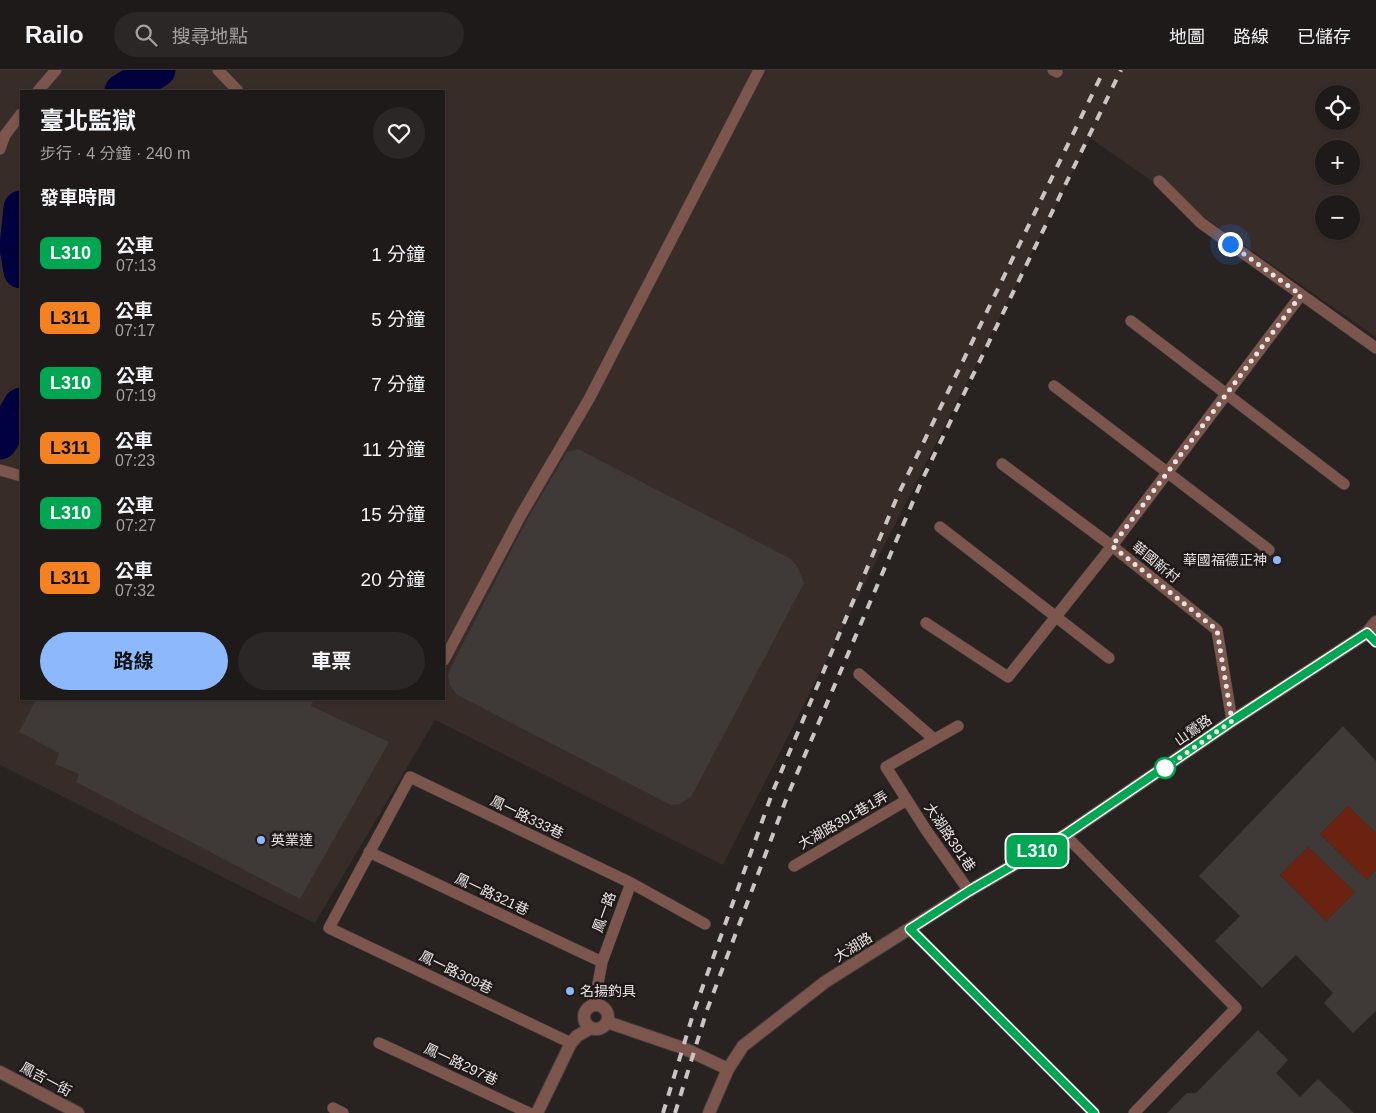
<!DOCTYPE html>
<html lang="zh-TW">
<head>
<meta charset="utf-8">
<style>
	:root { --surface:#1e1a19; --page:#2b2726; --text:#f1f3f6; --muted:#a1a1a2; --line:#3c3838; --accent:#8db9fc }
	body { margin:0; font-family:Arial,"Noto Sans TC",sans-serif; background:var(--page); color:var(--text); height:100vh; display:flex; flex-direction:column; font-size:19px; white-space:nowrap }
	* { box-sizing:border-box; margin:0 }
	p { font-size:16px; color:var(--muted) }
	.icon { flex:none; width:28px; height:28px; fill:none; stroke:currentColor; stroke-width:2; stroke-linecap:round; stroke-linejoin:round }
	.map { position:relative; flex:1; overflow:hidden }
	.details { position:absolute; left:20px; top:20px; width:425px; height:610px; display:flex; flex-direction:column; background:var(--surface); border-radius:0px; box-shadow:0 1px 4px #0004,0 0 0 1px var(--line) }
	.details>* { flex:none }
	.badge { padding:0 10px; border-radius:8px; font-size:18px; line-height:32px }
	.controls { position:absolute; left:1315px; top:15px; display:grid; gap:10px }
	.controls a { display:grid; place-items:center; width:45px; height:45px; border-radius:50%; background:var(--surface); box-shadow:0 1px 4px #0004,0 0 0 1px var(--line); font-size:25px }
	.you { position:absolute; width:25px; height:25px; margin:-12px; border:4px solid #fff; border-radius:50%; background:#1a73e8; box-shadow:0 0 0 8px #1a73e833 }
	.map>.badge { position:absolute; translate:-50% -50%; box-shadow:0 0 0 2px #fff }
	h2 { padding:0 20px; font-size:19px; line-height:45px }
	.round { display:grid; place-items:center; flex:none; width:52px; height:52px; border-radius:26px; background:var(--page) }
	.headline { display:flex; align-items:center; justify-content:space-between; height:85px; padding:0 20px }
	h1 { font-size:24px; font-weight:700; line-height:38px }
	.cta { display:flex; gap:10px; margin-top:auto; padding:10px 20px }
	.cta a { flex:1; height:58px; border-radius:30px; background:var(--accent); color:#111; font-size:20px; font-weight:700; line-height:58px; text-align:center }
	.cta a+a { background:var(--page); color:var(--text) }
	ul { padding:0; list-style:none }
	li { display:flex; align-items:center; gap:15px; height:65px; padding:0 20px }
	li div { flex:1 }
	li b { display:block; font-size:19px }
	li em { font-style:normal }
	li .badge { min-width:55px; font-weight:700; text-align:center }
	header { display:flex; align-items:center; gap:30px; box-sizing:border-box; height:70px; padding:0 25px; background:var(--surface); border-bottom:1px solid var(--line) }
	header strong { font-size:24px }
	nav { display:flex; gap:28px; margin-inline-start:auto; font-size:18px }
	.search { width:350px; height:45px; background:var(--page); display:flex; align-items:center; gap:12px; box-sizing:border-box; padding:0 18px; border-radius:28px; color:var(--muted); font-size:19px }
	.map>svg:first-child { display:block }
</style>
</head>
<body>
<header>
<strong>Railo</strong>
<div class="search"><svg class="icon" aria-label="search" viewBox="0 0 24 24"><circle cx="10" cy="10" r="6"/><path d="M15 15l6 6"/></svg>搜尋地點</div>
<nav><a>地圖</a><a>路線</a><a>已儲存</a></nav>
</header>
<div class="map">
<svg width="1376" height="1043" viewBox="0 0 1376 1043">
	<rect width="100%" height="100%" fill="#282321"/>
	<path fill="#382c29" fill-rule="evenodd" d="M0 0H1376V267L1090 68 723 795 435 650 315 853 0 695ZM21 21H444V629H21ZM1324 24H1351V51H1324ZM1324 79H1351V106H1324ZM1324 134H1351V161H1324Z"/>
	<path fill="#6c2210" d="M1348 736 1376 763V800L1367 810 1320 764Z
		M1308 777 1355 822 1326 851 1280 805Z"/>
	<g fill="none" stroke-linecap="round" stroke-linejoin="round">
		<path stroke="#00003e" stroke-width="35" d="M122 21 158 0
			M21 138 17 177 21 201
			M0 372 21 335"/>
	</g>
	<path fill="#3f3938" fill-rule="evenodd" d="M578 379 791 489 797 496 804 513 691 727 680 734 671 735 457 625 450 615 448 605 452 595 528 448 567 382Z
		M36 629H314L311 636 389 672 300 829 76 712 79 704 55 694 59 683 19 662Z
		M1343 656 1376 691V763L1348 736 1320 764 1367 810 1376 800V941L1353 963 1324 933 1333 923 1296 885 1262 918 1215 871 1240 846 1199 806ZM1308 777 1355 822 1326 851 1280 805Z
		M1258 960 1288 990 1276 1003 1300 1027 1318 1009 1354 1043H1167L1187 1023H1196Z"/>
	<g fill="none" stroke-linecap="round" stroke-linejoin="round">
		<defs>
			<path id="service" d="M218 0 238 21
				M1053 0 1057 2
				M38 21 56 0
				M0 79 5 65 21 44
				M1159 111 1201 153 1376 278
				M1131 251 1344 414
				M1054 316 1269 480
				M1002 394 1112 476 1217 560 1232 651
				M0 400 21 406
				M940 457 1109 588
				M926 553 1008 607 1112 476 1301 225
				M1367 563 1376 572
				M444 590 521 445 589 329 759 0
				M859 604 934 669
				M958 656 886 697 926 760 969 821
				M1065 765 1236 938 1134 1043
				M369 782 602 892
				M794 796 907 730
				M910 859 1094 1043
				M594 935 602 892 631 813 705 854
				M379 973 529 1043
				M571 973 329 858 410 707 631 813
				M333 1038 343 1043"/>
			<path id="minor" d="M584 947a12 12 0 1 1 24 0a12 12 0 1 1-24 0Z
				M607 952 683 978 728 999
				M0 1002 78 1043
				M537 1043 571 973 577 966 591 958"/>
			<path id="tertiary" d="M709 1043 728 999 743 976 825 912 969 821 1065 765 1232 651 1367 563 1376 552"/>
		</defs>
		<use href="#service" stroke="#433e3c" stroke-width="12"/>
		<use href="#minor" stroke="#433e3c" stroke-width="14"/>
		<use href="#tertiary" stroke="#433e3c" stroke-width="14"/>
		<use href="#service" stroke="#7c564d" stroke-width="11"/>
		<use href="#minor" stroke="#7c564d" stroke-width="12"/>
		<use href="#tertiary" stroke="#7c564d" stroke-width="12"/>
		<path stroke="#c9c5c4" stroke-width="4" stroke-dasharray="9 9" stroke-linecap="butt" d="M663 1043 694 941 773 721 898 425 1104 0
			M675 1043 707 940 787 727 923 408 1121 0"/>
	</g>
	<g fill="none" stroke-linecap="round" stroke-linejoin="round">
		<defs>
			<path id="line" d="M1094 1043 910 859 969 821 1065 765 1232 651 1367 563 1376 572"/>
		</defs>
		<use href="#line" stroke="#fff" stroke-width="11"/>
		<use href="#line" stroke="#00a651" stroke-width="8"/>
		<path stroke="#e7e3e2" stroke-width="5" stroke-dasharray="0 9" d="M1165 698 1232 651 1217 560 1112 476 1301 225 1230 174"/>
	</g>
	<g fill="#8db9fc" stroke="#1f1918" stroke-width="2">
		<circle cx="1277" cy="490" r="5"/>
		<circle cx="261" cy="770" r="5"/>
		<circle cx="570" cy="921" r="5"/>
	</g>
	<circle fill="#fff" stroke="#00a651" stroke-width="2.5" cx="1165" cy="698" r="10"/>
	<g text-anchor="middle" stroke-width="5" stroke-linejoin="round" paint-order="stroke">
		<g font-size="14" fill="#e7e3e2" stroke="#1f1918" text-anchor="start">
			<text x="1267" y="495" text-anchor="end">華國福德正神</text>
			<text x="271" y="775">英業達</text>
			<text x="580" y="926">名揚釣具</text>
		</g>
		<g font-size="14" fill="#e7e3e2" stroke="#1f1918">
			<text transform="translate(1156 492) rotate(39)" y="5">華國新村</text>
			<text transform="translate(1193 660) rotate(-35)" y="5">山鶯路</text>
			<text transform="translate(527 747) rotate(26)" y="5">鳳一路333巷</text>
			<text transform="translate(843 750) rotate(-30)" y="5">大湖路391巷1弄</text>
			<text transform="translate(950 767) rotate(56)" y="5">大湖路391巷</text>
			<text transform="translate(492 824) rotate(25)" y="5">鳳一路321巷</text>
			<text transform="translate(604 842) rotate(-70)" y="5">鳳一路</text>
			<text transform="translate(853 877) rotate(-32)" y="5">大湖路</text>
			<text transform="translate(456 902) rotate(26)" y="5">鳳一路309巷</text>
			<text transform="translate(461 994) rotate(25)" y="5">鳳一路297巷</text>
			<text transform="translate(46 1009) rotate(28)" y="5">鳳吉一街</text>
		</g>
	</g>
</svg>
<div class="controls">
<a><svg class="icon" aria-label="locate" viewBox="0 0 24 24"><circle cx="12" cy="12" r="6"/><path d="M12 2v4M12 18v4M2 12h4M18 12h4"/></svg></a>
<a>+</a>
<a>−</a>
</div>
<div class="you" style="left:1230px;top:174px"></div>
<b class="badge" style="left:1037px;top:781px;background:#00a651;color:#fff">L310</b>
<section class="details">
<div class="headline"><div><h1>臺北監獄</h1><p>步行 · 4 分鐘 · 240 m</p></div><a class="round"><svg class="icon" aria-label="heart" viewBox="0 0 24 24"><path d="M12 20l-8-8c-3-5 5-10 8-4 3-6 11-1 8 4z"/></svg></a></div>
<h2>發車時間</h2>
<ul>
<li><span class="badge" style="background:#00a651;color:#fff">L310</span><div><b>公車</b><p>07:13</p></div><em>1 分鐘</em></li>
<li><span class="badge" style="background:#f58220;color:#111">L311</span><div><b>公車</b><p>07:17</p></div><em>5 分鐘</em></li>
<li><span class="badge" style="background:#00a651;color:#fff">L310</span><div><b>公車</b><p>07:19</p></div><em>7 分鐘</em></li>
<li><span class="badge" style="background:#f58220;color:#111">L311</span><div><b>公車</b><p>07:23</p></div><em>11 分鐘</em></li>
<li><span class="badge" style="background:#00a651;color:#fff">L310</span><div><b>公車</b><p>07:27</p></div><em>15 分鐘</em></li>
<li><span class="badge" style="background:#f58220;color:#111">L311</span><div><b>公車</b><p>07:32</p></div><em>20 分鐘</em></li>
</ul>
<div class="cta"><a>路線</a><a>車票</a></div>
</section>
</div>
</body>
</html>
